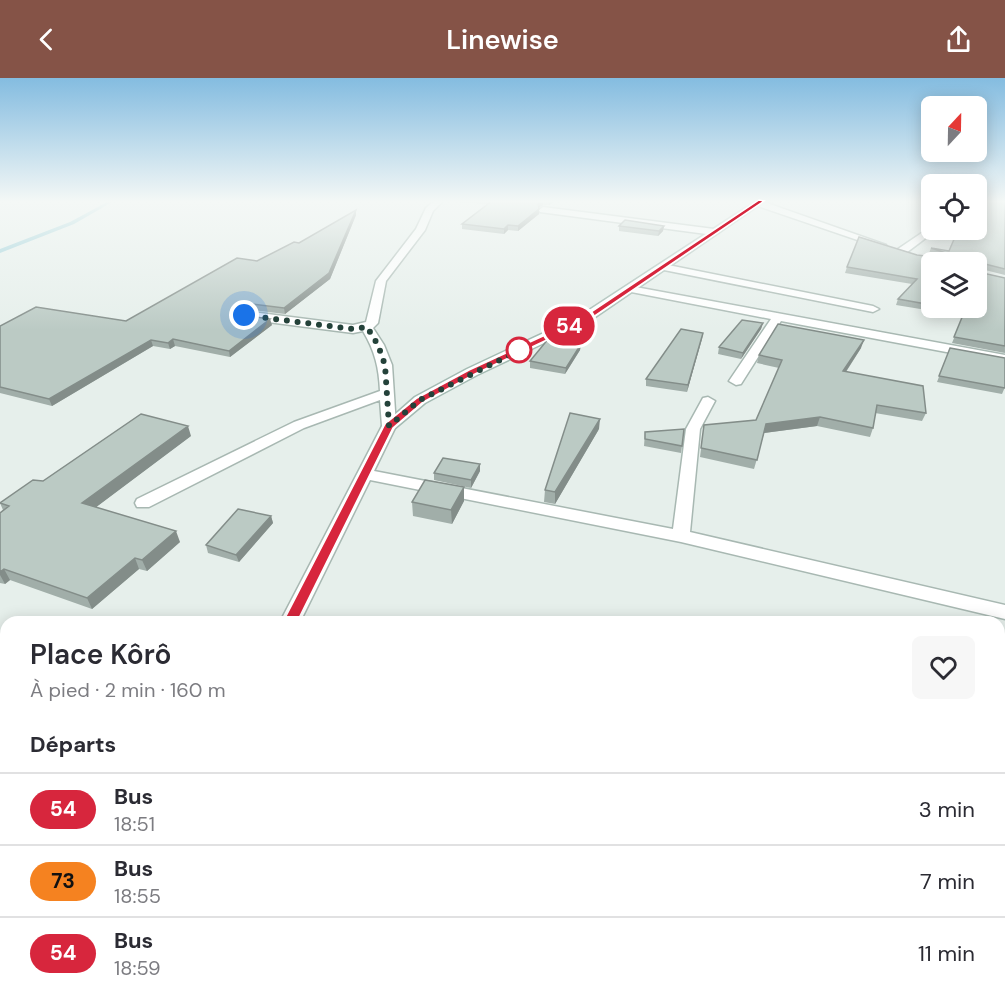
<!DOCTYPE html>
<html lang="fr">
<head>
<meta charset="utf-8">
<style>
	:root { --surface:#fff; --page:#f7f7f7; --text:#2b2b33; --muted:#7c7c81; --line:#e1e1e2; --accent:#855347 }
	body { margin:0; font-family:"DM Sans",sans-serif; background:var(--page); color:var(--text); height:100vh; display:flex; flex-direction:column; font-size:22px; white-space:nowrap }
	* { box-sizing:border-box; margin:0 }
	p { font-size:20px; color:var(--muted) }
	.icon { flex:none; width:33px; height:33px; fill:none; stroke:currentColor; stroke-width:2; stroke-linecap:round; stroke-linejoin:round }
	.map { position:relative; flex:1; overflow:hidden }
	.sheet { position:absolute; left:0px; top:538px; width:1005px; height:386px; display:flex; flex-direction:column; background:var(--surface); border-radius:18px 18px 0 0; box-shadow:0 3px 15px #0003 }
	.sheet>* { flex:none }
	.badge { padding:0 12px; border-radius:20px; font-size:21px; line-height:39px }
	.needle { width:39px; rotate:22deg }
	.buttons { position:absolute; left:921px; top:18px; display:grid; gap:12px }
	.buttons a { display:grid; place-items:center; width:66px; height:66px; border-radius:9px; background:var(--surface); box-shadow:0 3px 15px #0003; font-size:30px }
	.you { position:absolute; width:30px; height:30px; margin:-15px; border:4px solid #fff; border-radius:50%; background:#1a73e8; box-shadow:0 0 0 9px #1a73e833 }
	.map>.badge { position:absolute; translate:-50% -50%; box-shadow:0 0 0 3px #fff }
	h2 { padding:0 30px; font-size:22px; line-height:54px }
	.round { display:grid; place-items:center; flex:none; width:63px; height:63px; border-radius:9px; background:var(--page) }
	.headline { display:flex; align-items:center; justify-content:space-between; height:102px; padding:0 30px }
	h1 { font-size:28px; font-weight:600; line-height:45px }
	ul { padding:0; list-style:none }
	li { display:flex; align-items:center; gap:18px; height:72px; padding:0 30px; border-top:2px solid var(--line) }
	li div { flex:1 }
	li b { display:block; font-size:22px }
	li em { font-style:normal }
	li .badge { min-width:66px; font-weight:700; text-align:center }
	header { display:flex; justify-content:space-between; align-items:center; height:78px; padding:0 30px; background:var(--accent); color:#fff; font-size:27px; font-weight:600 }
	.map>svg:first-child { display:block }
</style>
</head>
<body>
<header><svg class="icon" aria-label="back" viewBox="0 0 24 24"><path d="M15 5l-7 7 7 7"/></svg>Linewise<svg class="icon" aria-label="share" viewBox="0 0 24 24"><path d="M12 15V3M7 8l5-5 5 5M5 13v7h14v-7"/></svg></header>
<div class="map">
<svg width="1005" height="923" viewBox="0 0 1005 923">
	<rect width="100%" height="100%" fill="#e6efeb"/>
	<g fill="none" stroke-linecap="round" stroke-linejoin="round">
		<path fill="#8ec9d4" fill-rule="evenodd" d="M109 123H114L74 146 0 175V171L70 144Z"/>
		<defs>
			<path id="street" d="M434 123H443L433 133 425 152 386 203 378 245 373 250 384 267 392 287 396 348 374 393 673 451 686 351 703 320 708 319 715 323 700 351 690 454 1005 527V541L681 464 370 402 300 544H280L382 348 380 322 304 350 149 429H137L135 425 137 421 294 344 380 313C379 290 375 273 363 253L353 255 244 241 238 237 244 233 353 247 366 244 376 203 416 151 426 130Z
				M755 123H761L886 167 878 169 755 127Z
				M543 129 714 151 719 154 714 157 540 134 539 132Z
				M932 148V152L935 153 906 175H898V171Z
				M663 186 873 228 879 231 873 234 659 191V187Z
				M630 208 1005 277V285L781 243 741 306 736 307 729 303 771 241 626 213V209Z
				M999 661H1005V681H999Z
				M25 918H56L54 923H23Z"/>
			<path id="secondary" d="M756 123H765L588 244 477 297 425 325 394 351 389 352 382 348 415 319 467 291 580 238Z"/>
		</defs>
		<use href="#street" stroke="#a8b8b2" stroke-width="3"/>
		<use href="#secondary" stroke="#a4bbb3" stroke-width="3"/>
		<use href="#street" fill="#fff" fill-rule="evenodd"/>
		<use href="#secondary" fill="#fff" fill-rule="evenodd"/>
	</g>
	<path fill="#a1aea9" fill-rule="evenodd" d="M445 123H554L549 127H543L539 129V136L518 153 508 152 504 156 462 151V146L487 126Z
		M1005 123V197L977 190 978 194 1005 200V275L952 265 963 238 896 227 898 221 912 206 845 195 847 189 917 177 944 180 929 175 931 170 949 173ZM932 184 976 230H932Z
		M356 132V137L330 201 285 236 244 231 238 234 242 237 272 247 230 279 175 268 170 271 153 268 52 328 0 315V248L126 243 299 165Z
		M619 148H664L663 153 658 158 619 153Z
		M763 245 761 251 741 281 718 276 719 269Z
		M703 255 687 314 646 308V301Z
		M581 266 580 272 565 296 530 290V283Z
		M861 270 846 294 926 335 922 343 875 335 873 350 870 359 817 348 764 355 754 391 700 379 704 347 756 342 779 290 757 285 759 277Z
		M950 270 1005 280V309L1002 316 937 304Z
		M599 351 555 426 544 424 545 412Z
		M645 354 682 368 681 375 644 368Z
		M191 358 96 429 180 464 147 493 139 491 92 531 10 502 5 506 0 505V435L3 432 0 425 43 403Z
		M480 393 471 410 434 402V395Z
		M464 409V423L452 446 413 438 412 424Z
		M271 438 273 445 239 484 208 475 206 467Z
		M6 594V613H5L0 606Z
		M0 738 6 739V789L0 787Z"/>
	<path fill="#838d89" d="M542 123H543V127L538 130V125Z
		M549 123H554L549 127Z
		M539 131V136L518 153V148Z
		M356 132V137L330 201 285 236 284 230Z
		M508 147V152L504 156V151Z
		M664 148 663 153 658 158 659 153Z
		M243 225 244 231 237 235 235 233V229Z
		M270 241 272 247 230 279 229 273Z
		M763 245 761 251 741 281 743 275Z
		M703 255 702 261 687 314 688 307Z
		M173 261 175 268 170 271 168 265Z
		M151 262 153 268 52 328 49 321Z
		M864 262 861 270 841 301 843 293Z
		M581 266 580 272 565 296 566 290Z
		M820 339 817 348 764 355 754 391 766 346Z
		M600 341 599 351 555 426V414Z
		M188 348 191 358 87 436 82 425Z
		M480 386V393L471 410V402Z
		M464 409V423L452 446 451 432Z
		M271 438 273 445 239 484 236 477Z
		M176 453 180 464 147 493 142 482Z
		M135 480 139 491 92 531 87 520Z
		M4 491 10 502 5 506 0 497V494Z
		M6 702V717L0 725V710Z"/>
	<path fill="#bbcac4" stroke="#838d89" stroke-width="1.5" d="M492 123H542L538 125 539 131 518 148 508 147 504 151 462 146Z
		M976 123H1005V191L977 184 978 194 1005 200V268L954 259 965 232 951 230H976V184H932V227L898 221 917 201 847 189 859 159 917 177 951 181 953 179 952 177 931 170 949 173 958 152H976Z
		M356 132 329 195 284 230 243 225 235 229V233L242 237 270 241 229 273 173 261 168 265 151 262 49 321 0 309V248L36 229 126 243 237 180 257 183 294 164 299 165Z
		M625 142 664 148 659 153 619 148Z
		M742 242 763 245 743 275 719 269Z
		M778 246 864 262 843 293 923 308 926 335 877 327 873 350 820 339 766 346 757 382 701 370 704 347 756 342 782 282 759 277Z
		M681 251 703 255 688 307 646 301Z
		M549 260 581 266 566 290 530 283Z
		M950 270 1005 280V310L939 298Z
		M570 335 600 341 555 414 545 412Z
		M141 336 188 348 82 425 176 453 142 482 135 480 87 520 4 491 0 494V435L9 428 0 425 33 402 43 403Z
		M684 351 682 368 645 361V354Z
		M443 380 480 386 471 402 434 395Z
		M425 402 464 409 451 432 412 424Z
		M238 431 271 438 236 477 206 467Z
		M6 594V606H0Z
		M0 688 6 689V702L0 710Z
		M0 738 6 739V783L0 782Z
		M838 918H840L852 923H837Z"/>
	<linearGradient id="sky" x2="0" y2="1"><stop stop-color="#84bce0"/><stop offset="0.49" stop-color="#f4f8f6"/><stop offset="1" stop-color="#f4f8f6" stop-opacity="0"/></linearGradient>
	<rect width="1005" height="252" fill="url(#sky)"/>
	<path fill="#d7263d" stroke="#fff" stroke-width="1.5" d="M759 122 764 123 587 243 475 296 423 324 393 350 297 544 295 548H285L283 544 385 346 417 320 469 292 582 240Z"/>
	<g fill="none" stroke-linecap="round" stroke-linejoin="round">
		<path stroke="#24423a" stroke-width="6" stroke-dasharray="0 10.8" d="M244 237 353 251 367 249 378 267 385 287 389 348 420 322 528 268 519 272"/>
	</g>
	<circle fill="#fff" stroke="#d7263d" stroke-width="3" cx="519" cy="272" r="12"/>
</svg>
<div class="buttons">
<a><svg class="needle" viewBox="-14 -14 28 28"><path d="M0-13l5 13h-10z" fill="#e53935"/><path d="M0 13l5-13h-10z" fill="#7c7c81"/></svg></a>
<a><svg class="icon" aria-label="locate" viewBox="0 0 24 24"><circle cx="12" cy="12" r="6"/><path d="M12 2v4M12 18v4M2 12h4M18 12h4"/></svg></a>
<a><svg class="icon" aria-label="layers" viewBox="0 0 24 24"><path d="M12 4l9 5-9 5-9-5zM3 14l9 5 9-5"/></svg></a>
</div>
<div class="you" style="left:244px;top:237px"></div>
<b class="badge" style="left:569px;top:248px;background:#d7263d;color:#fff">54</b>
<section class="sheet">
<div class="headline"><div><h1>Place Kôrô</h1><p>À pied · 2 min · 160 m</p></div><a class="round"><svg class="icon" aria-label="heart" viewBox="0 0 24 24"><path d="M12 20l-8-8c-3-5 5-10 8-4 3-6 11-1 8 4z"/></svg></a></div>
<h2>Départs</h2>
<ul>
<li><span class="badge" style="background:#d7263d;color:#fff">54</span><div><b>Bus</b><p>18:51</p></div><em>3 min</em></li>
<li><span class="badge" style="background:#f58220;color:#111">73</span><div><b>Bus</b><p>18:55</p></div><em>7 min</em></li>
<li><span class="badge" style="background:#d7263d;color:#fff">54</span><div><b>Bus</b><p>18:59</p></div><em>11 min</em></li>
</ul>
</section>
</div>
</body>
</html>
